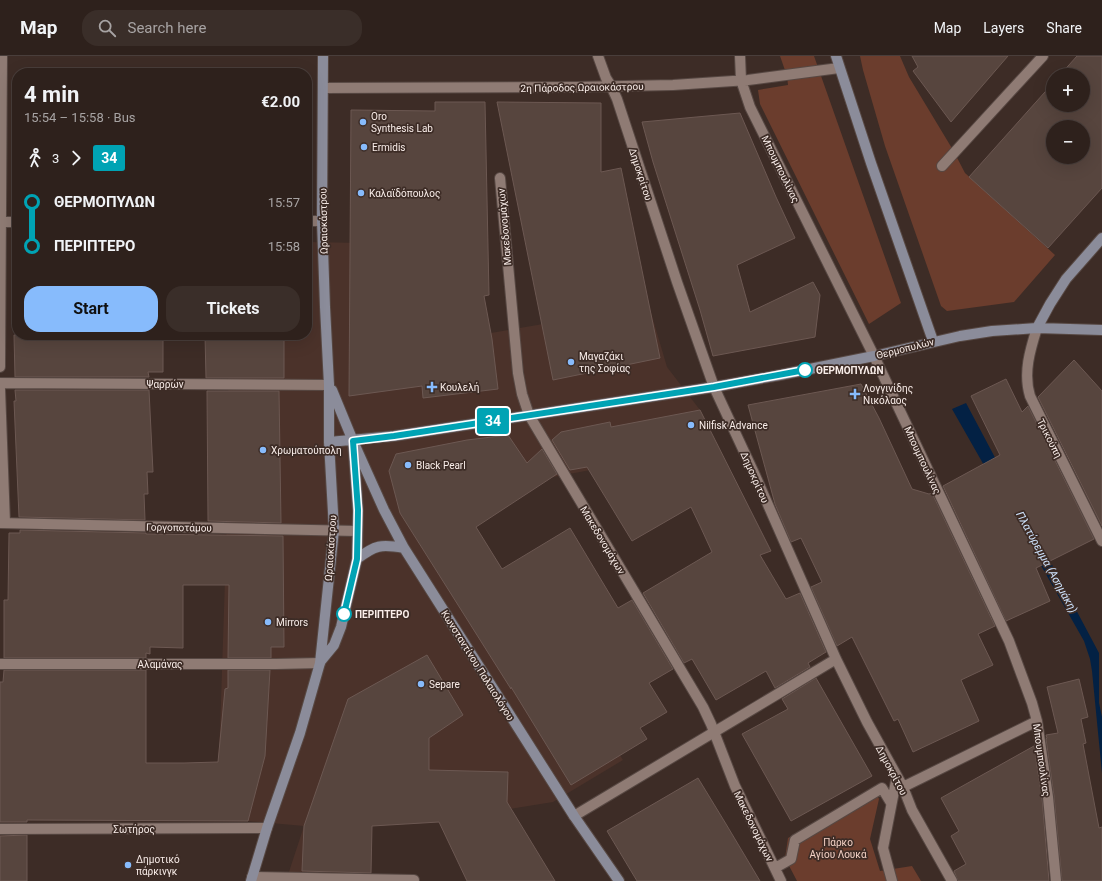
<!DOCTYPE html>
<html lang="en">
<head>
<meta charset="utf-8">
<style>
	:root { --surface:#2e211c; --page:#3a2e29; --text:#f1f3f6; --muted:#a7a3a3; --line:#493e3b; --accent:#87bbfc }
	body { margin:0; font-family:Roboto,sans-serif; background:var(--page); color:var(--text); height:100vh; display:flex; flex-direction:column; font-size:15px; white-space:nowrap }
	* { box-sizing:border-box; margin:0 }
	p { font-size:13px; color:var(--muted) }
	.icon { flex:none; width:22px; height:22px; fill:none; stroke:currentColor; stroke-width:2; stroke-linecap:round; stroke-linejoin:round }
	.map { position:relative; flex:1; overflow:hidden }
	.panel { position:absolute; left:12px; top:12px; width:300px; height:272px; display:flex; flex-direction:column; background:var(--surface); border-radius:16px; box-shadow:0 4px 16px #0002,0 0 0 1px var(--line) }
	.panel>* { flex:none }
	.badge { padding:0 8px; border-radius:3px; font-size:14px; line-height:26px }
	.buttons { position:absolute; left:1046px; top:12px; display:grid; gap:8px }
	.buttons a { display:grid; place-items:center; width:44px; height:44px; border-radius:50%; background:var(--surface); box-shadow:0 4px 16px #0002,0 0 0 1px var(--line); font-size:20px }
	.map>.badge { position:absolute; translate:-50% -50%; box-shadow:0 0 0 2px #fff }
	.legs { display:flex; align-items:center; gap:6px; height:44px; padding:0 12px; font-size:13px }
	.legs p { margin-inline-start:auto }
	.head { display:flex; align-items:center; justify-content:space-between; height:68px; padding:0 12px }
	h1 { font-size:22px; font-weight:700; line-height:30px }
	.button { display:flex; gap:8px; margin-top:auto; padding:8px 12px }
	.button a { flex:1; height:46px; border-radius:16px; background:var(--accent); color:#111; font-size:16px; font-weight:700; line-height:46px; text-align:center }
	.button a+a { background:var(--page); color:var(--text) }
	ul { padding:0 12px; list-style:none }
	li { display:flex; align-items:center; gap:14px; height:44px; font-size:15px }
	li i { display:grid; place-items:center; width:6px; height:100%; margin:0 5px; background:currentColor }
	li i::after { content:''; width:10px; height:10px; margin:-5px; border:3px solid; border-radius:50%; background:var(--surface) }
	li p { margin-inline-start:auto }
	li:first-child i { background:linear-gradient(#0000 50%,currentColor 0) }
	li:last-child i { background:linear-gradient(currentColor 50%,#0000 0) }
	header { display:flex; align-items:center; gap:24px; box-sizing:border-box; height:56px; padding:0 20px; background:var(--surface); border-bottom:1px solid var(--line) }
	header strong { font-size:19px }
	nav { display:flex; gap:22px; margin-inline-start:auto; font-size:14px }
	.search { width:280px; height:36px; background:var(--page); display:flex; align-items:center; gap:10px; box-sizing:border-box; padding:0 14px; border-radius:16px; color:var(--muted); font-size:15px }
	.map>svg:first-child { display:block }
</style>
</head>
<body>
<header>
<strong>Map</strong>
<div class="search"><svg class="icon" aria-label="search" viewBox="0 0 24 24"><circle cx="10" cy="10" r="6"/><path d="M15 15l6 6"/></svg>Search here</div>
<nav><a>Map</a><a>Layers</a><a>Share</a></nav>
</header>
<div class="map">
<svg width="1102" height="825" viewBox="0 0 1102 825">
	<rect width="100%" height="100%" fill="#3d2c26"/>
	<path fill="#4b322a" d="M307 186 419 188 420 289 649 250 667 311 700 354 718 390 453 440 623 704 553 746 430 766 372 770 371 817 318 816V825H286L304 770 248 765 214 764 220 675 227 463 229 279H307Z"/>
	<path fill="#6b3d2d" d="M780 0H814L901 247 869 268 760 48 758 34 788 29 787 20Z
		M860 0H900L909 21 953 94 965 117 1055 199 1014 246 947 255 941 250 885 90 863 14Z
		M874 733 879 743 870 783 880 815 912 810 921 825H797L785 802 788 782Z"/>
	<path fill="#032144" d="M966 347 1099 597V647L1102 661V717L1092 615 1090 603 1084 585 952 353Z"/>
	<path fill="#57453e" stroke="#6c5852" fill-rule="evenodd" d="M912 0H1008L951 66 913 15 918 11Z
		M1077 0H1102V132L1048 192 969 121 1053 27V49H1083V19H1060ZM1053 71H1083V101H1053Z
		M435 46H485L489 239 484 240 492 283 498 333 423 342 422 330 349 340 351 54 435 55Z
		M497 46 601 47V116L621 112 660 302 553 324Z
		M740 57 776 141 795 182 737 209 750 256 813 226 820 239 815 281 713 300 700 254 653 106 642 66Z
		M14 279H163V316H148L149 321H15Z
		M205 279H284V322H206Z
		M1074 304 1102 335V470L1038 341Z
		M1006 323 1022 356 1028 350 1094 483 1036 512 1050 545 1006 565 943 430 1000 399 971 340Z
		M861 328 879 362 912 433 929 438 932 437 995 570 978 578 993 609 961 624 979 665 913 696 898 663 894 665 852 581 837 590 811 531 822 526 801 482 791 486 775 448 748 349Z
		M15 334H149L153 416H147L148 438H144L145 464 19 461 14 345H16Z
		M207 335H279L281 467 208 465Z
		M700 354 771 495 760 499 786 543 800 537 826 596 808 607 810 611 775 632 766 615 716 644 692 603 684 607 643 537 712 496 701 472 691 451 632 485 587 411 570 414 552 384 561 376 610 366 611 371Z
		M508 379 527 407 542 393 557 418 476 471 502 513 570 472 618 552 632 544 673 613 649 627 667 656 640 672 647 683 571 729 511 631V633L400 457 389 415 396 398 467 384Z
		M20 474 146 477V478L283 480 284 591H271V602H228L229 529H183V592L150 591V598L146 597V602H4V544H8L9 477H20Z
		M427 599 463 659 429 682V714L508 716 507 746 555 825H467L439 766 372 770 371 817 302 815 304 770 348 643Z
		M4 614H146V707H184L218 706 225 633 228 632V614H270L265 700 248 765 27 764V766H0V626H3Z
		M816 622 872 720 791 765 742 678 788 653 782 643Z
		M1079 623 1088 661 1081 663 1086 687 1083 688 1099 772 1102 771V825H1062L1054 740 1046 683 1047 682 1046 679 1058 677 1047 631Z
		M1034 690 1042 742 1049 825H958L954 815 966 808 951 780 959 775 941 742Z
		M698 722 726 768 760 825H637L607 775Z
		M27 779V825H0V780Z"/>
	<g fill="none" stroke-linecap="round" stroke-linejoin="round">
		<defs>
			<path id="street" d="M598 0 606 22 611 30 617 43 677 226 714 331 754 417 836 603 867 666 903 731 912 754 952 825
				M740 0 741 24 750 51 874 300 1009 585 1032 647 1037 665 1048 741 1056 825
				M323 32 576 31 673 29 748 24 839 12
				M942 110 1043 0
				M500 122 518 317 522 338 529 359 703 651 711 668 735 730 781 825
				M307 165H322
				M0 166H17
				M1037 272C1030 294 1023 317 1030 340L1102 485
				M0 311 2 0
				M0 327 329 329
				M0 333 5 467
				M0 467 357 475
				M0 608H276L320 607
				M903 731 1037 665
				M574 760 836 603
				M0 773 267 772
				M775 812 791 803 795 784 882 732 891 747
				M252 821 414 824
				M892 825 883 792 897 720"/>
			<path id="secondary" d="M836 0 871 107 933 285
				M1037 272 1050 248 1066 223 1102 182
				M353 385 384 454 404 492 574 760 619 825
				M329 386 394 380 714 331 780 319 874 300 960 280 992 275 1037 272 1102 274
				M357 503C375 489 381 488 404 492
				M320 606 334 589 341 571 357 503 358 455 353 385 332 334
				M251 825 267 772 300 677 320 607 334 474 329 386V329L325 251 322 165 323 0"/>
		</defs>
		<use href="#street" stroke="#574843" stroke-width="12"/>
		<use href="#secondary" stroke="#574843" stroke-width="12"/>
		<use href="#street" stroke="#8f7b74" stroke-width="10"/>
		<use href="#secondary" stroke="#8b8c9a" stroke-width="10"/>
	</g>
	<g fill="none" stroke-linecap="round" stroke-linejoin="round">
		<defs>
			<path id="line-1" d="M344 558 357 503 358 454 353 385 394 380 714 331 805 314"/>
		</defs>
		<use href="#line-1" stroke="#fff" stroke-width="9"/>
		<use href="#line-1" stroke="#00a3b4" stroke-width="6"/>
	</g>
	<g fill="#87bbfc" stroke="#3d2c26" stroke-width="1.5">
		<circle cx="363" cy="66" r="4"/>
		<circle cx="364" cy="91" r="4"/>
		<circle cx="361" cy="137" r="4"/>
		<circle cx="571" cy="306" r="4"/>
		<path d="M430 325h4v4h4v4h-4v4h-4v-4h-4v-4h4z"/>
		<path d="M853 332h4v4h4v4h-4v4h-4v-4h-4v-4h4z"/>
		<circle cx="691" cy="369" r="4"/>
		<circle cx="263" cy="394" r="4"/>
		<circle cx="408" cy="409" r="4"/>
		<circle cx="268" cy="566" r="4"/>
		<circle cx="421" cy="628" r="4"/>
		<circle cx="128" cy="809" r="4"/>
	</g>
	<g fill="#fff" stroke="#00a3b4" stroke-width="2">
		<circle cx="805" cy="314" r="7"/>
		<circle cx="344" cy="558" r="7"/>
	</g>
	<g text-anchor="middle" stroke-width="3.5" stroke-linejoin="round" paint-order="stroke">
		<g font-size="10" fill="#f9ede9" stroke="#3d2c26">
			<text transform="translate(582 31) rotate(-1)" y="4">2η Πάροδος Ωραιοκάστρου</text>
			<text transform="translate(781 113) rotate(64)" y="4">Μπουμπουλίνας</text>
			<text transform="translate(641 118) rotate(72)" y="4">Δημοκρίτου</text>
			<text transform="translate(323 165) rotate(-91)" y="4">Ωραιοκάστρου</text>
			<text transform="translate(504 171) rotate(-95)" y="4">Μακεδονομάχων</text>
			<text transform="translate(905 292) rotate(-14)" y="4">Θερμοπυλών</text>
			<text x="165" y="332">Ψαρρών</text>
			<text transform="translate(1050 382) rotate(63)" y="4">Τρικούπη</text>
			<text transform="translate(923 404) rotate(65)" y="4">Μπουμπουλίνας</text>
			<text transform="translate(755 421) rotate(66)" y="4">Δημοκρίτου</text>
			<text transform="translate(179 471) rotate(1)" y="4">Γοργοποτάμου</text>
			<text transform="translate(603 484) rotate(59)" y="4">Μακεδονομάχων</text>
			<text transform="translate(330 492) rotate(-86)" y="4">Ωραιοκάστρου</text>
			<text x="160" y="612">Αλαμάνας</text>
			<text transform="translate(478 609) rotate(58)" y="4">Κωνσταντίνου Παλαιολόγου</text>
			<text transform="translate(1042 704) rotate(82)" y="4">Μπουμπουλίνας</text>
			<text transform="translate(892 714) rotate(62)" y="4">Δημοκρίτου</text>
			<text transform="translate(754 770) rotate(64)" y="4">Μακεδονομάχων</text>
			<text x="134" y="777">Σωτήρος</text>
		</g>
		<g font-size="10" fill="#f9ede9" stroke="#3d2c26" text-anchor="start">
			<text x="371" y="64">Oro<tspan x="371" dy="12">Synthesis Lab</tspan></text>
			<text x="372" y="95">Ermidis</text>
			<text x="369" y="141">Καλαϊδόπουλος</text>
			<text x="579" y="304">Μαγαζάκι<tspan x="579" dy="12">της Σοφίας</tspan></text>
			<text x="440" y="335">Κουλελή</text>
			<text x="863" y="336">Λογγινίδης<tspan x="863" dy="12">Νικόλαος</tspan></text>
			<text x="699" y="373">Nilfisk Advance</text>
			<text x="271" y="398">Χρωματούπολη</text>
			<text x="416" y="413">Black Pearl</text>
			<text x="276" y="570">Mirrors</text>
			<text x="429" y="632">Separe</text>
			<text x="136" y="807">Δημοτικό<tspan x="136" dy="12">πάρκινγκ</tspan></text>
		</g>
		<g font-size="10" font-weight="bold" fill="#f9ede9" stroke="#3d2c26" text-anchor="start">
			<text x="816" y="318">ΘΕΡΜΟΠΥΛΩΝ</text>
			<text x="355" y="562">ΠΕΡΙΠΤΕΡΟ</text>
		</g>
		<g font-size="10" fill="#f3d1c5" stroke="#3d2c26">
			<text x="838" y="790">Πάρκο<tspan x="838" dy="12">Αγίου Λουκά</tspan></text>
		</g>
		<g font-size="11" font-style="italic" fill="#d0e5ff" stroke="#3d2c26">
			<text transform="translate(1047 506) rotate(61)" y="4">Πλατύρεμμα (Ασημάκη)</text>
		</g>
	</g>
</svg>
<div class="buttons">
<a>+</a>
<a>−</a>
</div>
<b class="badge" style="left:493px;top:365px;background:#00a3b4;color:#fff">34</b>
<section class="panel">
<div class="head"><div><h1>4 min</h1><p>15:54 – 15:58 · Bus</p></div><b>€2.00</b></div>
<div class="legs"><svg class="icon" aria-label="walk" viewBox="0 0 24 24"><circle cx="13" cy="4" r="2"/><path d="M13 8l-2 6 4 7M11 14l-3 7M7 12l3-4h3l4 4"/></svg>3<svg class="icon" aria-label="forward" viewBox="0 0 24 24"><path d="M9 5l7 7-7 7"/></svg><b class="badge" style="background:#00a3b4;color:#fff">34</b></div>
<ul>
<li><i style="color:#00a3b4"></i><b>ΘΕΡΜΟΠΥΛΩΝ</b><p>15:57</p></li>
<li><i style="color:#00a3b4"></i><b>ΠΕΡΙΠΤΕΡΟ</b><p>15:58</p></li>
</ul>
<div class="button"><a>Start</a><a>Tickets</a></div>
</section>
</div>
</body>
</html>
